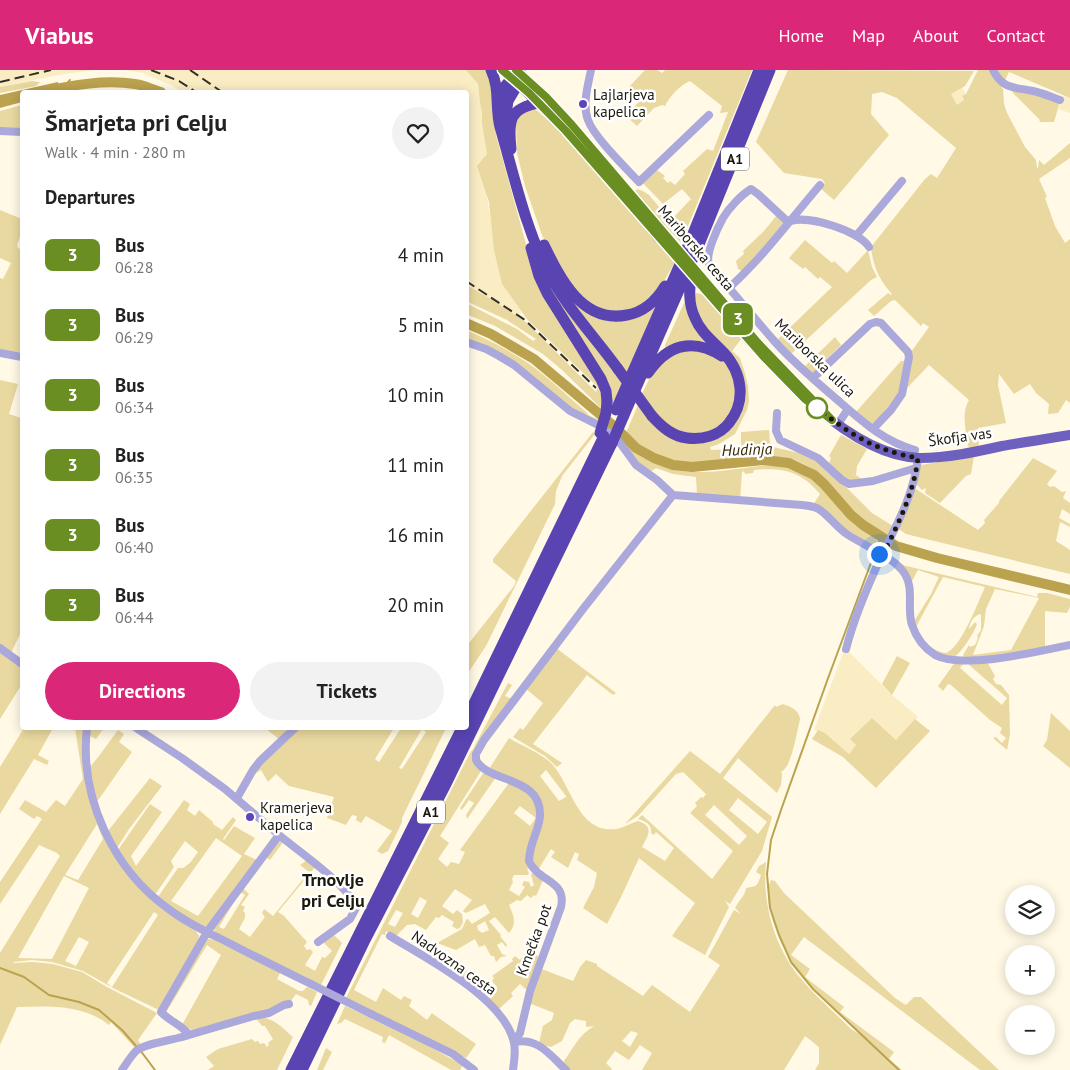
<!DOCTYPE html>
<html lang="en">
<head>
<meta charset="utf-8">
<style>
	:root { --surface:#fff; --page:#f2f2f2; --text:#222; --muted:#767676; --accent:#db2777 }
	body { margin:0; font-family:"PT Sans",sans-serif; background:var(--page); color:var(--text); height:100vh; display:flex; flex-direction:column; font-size:19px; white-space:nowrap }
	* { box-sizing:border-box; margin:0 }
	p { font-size:16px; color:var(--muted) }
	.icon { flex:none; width:28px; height:28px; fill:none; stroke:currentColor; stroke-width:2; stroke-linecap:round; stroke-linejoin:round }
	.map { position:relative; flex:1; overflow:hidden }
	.details { position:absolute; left:20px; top:20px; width:449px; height:640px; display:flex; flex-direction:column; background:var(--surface); border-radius:5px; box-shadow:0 2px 12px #0003 }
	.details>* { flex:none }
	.badge { padding:0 10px; border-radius:8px; font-size:18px; line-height:32px }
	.fabs { position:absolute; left:1005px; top:815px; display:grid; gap:10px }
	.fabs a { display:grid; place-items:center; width:50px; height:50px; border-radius:50%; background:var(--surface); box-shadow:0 2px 12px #0003; font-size:25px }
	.you { position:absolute; width:25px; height:25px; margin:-12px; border:4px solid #fff; border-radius:50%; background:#1a73e8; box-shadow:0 0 0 8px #1a73e833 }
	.map>.badge { position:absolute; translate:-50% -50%; box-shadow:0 0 0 2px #fff }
	h2 { padding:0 25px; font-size:19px; line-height:45px }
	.round { display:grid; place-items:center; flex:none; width:52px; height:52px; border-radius:26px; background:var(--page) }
	.headline { display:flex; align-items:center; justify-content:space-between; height:85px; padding:0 25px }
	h1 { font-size:24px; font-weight:600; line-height:38px }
	.button { display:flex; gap:10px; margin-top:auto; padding:10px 25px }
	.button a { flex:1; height:58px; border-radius:30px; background:var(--accent); color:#fff; font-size:20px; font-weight:600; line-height:58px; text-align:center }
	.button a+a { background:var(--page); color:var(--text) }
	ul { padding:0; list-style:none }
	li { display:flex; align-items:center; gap:15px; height:70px; padding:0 25px }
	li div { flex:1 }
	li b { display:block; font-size:19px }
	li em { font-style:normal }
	li .badge { min-width:55px; font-weight:700; text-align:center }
	header { display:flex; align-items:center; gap:30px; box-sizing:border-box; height:70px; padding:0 25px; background:var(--accent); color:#fff }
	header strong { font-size:24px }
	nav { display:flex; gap:28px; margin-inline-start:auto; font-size:18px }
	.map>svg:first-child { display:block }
</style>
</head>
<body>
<header>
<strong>Viabus</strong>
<nav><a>Home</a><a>Map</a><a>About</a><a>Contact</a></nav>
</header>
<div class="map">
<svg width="1070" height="1000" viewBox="0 0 1070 1000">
	<rect width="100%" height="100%" fill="#fff9e5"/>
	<path fill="#faedc4" d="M0 0H93L58 5 0 17Z
		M126 0H466L478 14 480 33 482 43V54L487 84 486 122 502 214 521 241 518 247 466 215V22H181L173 16 143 3Z
		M962 17 966 24 962 27 964 31 957 36 950 24Z
		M1063 26 1070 28V43L1058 39Z
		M845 578 849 580 850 583 892 625 918 647 896 670 872 648 851 669 856 675 849 684 825 663 814 660Z"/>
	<path fill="#e9d89f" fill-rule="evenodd" d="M466 0H489L496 65 529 185 599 310 603 340 562 300 543 284 495 256 466 244V233L517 259 533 271 536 269 507 250 466 231V215L491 229 527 253 596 322 598 317 527 249 502 214 494 180 489 132 477 96 487 84 482 54V43L480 33 478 14Z
		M645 0H657L662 3 665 0H752L681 173 634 122 637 119 643 121 649 125 665 144 667 143 673 148 691 129 682 119 663 134 643 113 657 100 665 106 663 108 668 113 670 111 675 115 685 104 683 101 707 79 713 81 728 42 720 43 722 36 690 11C679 16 670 26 665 36L662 35 654 38 637 56 626 46 641 29 628 18Z
		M788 0 974 1 965 16 951 24 957 35 964 30 962 26 966 24 978 0H991L1003 19 1004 34 1007 43 1025 77 1036 90 1037 98H1038L1039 90 1044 95 1070 73V88L1039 109 1047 127 1045 128 1055 156 1065 173 1070 169V333L1066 330 1058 343 1048 344 1049 334 1036 323 1030 314 1014 324 999 304 998 315 1006 353 978 358 979 377 971 378 968 376C966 361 961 343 969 330L929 295 908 317H906L911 282 929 257 923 253 921 256 895 230 891 231 874 246 868 240 888 223 891 225 892 224C879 210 873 196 871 177L925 109 931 104 937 108 956 78 897 28 882 22 872 24 871 44 889 65 834 130 820 118 825 113 822 109 784 103 756 72Z
		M995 0H1070V28L1009 2 1004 12Z
		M32 11 40 12 36 16 0 23V17Z
		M1014 20 1060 31 1054 52H1040L1039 49 1012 22Z
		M22 35V61L0 60V41Z
		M535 39 550 52 581 84 675 192 655 227 639 238 608 243 579 225 551 183 542 165 525 116 517 83 516 52 523 40Z
		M0 140 22 149V161L17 175 18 178 22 180V283L0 279V208L3 209 11 193 0 188Z
		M777 145 785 153 742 201 738 199 736 191 744 184 743 181 764 161Z
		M805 170 832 193 834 191 847 203 868 180 872 197 877 207 871 210 791 284 776 271 832 217 820 207 818 209 805 197 803 199 789 188Z
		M543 204 623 313 614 331H612L585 278Z
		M696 223 705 225 742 268 732 281 740 288 745 303 748 316 749 331 747 340 735 364 719 374 710 377 711 380 773 377 808 385 833 404 872 443 893 456 888 467C876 460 863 453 853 443 831 422 828 403 795 390 783 386 769 387 757 387 741 388 725 392 708 394 675 396 649 386 626 363L638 335 658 357 715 368 745 324 700 249 694 224Z
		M574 232 599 247 656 235 627 303 574 235Z
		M684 233H686L710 273 665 280V275Z
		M466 260C488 269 508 280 528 293 549 308 568 326 587 343L588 345 601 351 600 354 576 342 515 294 466 270Z
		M835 267 841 275 812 304 804 297Z
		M692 278 722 289 729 297 735 310 737 328 724 353 711 361 694 364 677 361 663 352 642 324 651 305 665 287Z
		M901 291H906L901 321 875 353 871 354 856 342Z
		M0 310 18 314 9 344 21 348 22 344V560L11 583 0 577Z
		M769 360 770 374 741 376V362Z
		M593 362 595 364 562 406 556 421 555 434 486 576 466 606V577L514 516 516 511 493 492V489Z
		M841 365 867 379 857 396 856 405 863 410 847 411 829 393 831 388 829 386Z
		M623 370C666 407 691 405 745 398 762 395 777 393 794 399 819 407 830 429 847 447 856 456 867 463 877 470L875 478 865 473 813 435 820 424C801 401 783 397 754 400L753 403 745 404 744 401 742 402 740 430 697 425 696 407 673 404 656 398 650 402 637 392 622 373Z
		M974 386 971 404 966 406 940 433 925 423 926 418 922 420 915 413 921 395Z
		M1033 388 1057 401 1047 414 1050 417 1054 416 1062 422 1066 421 1063 428 1070 433V444L1062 439 1059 448 1070 454V457L1060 452 1056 471 1070 480V504L926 469 906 464 897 458 913 419H916L978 460 985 453 984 450 999 433V431Z
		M898 494 1037 527 1038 523H1047L1070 529V537L1067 543 1045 541V578L1004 586 965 589 963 585 969 575 970 577 975 575 978 568 977 566 981 560V545L980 544C974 546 969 553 969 559L975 552 977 554C975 561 960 586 952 588 933 590 917 568 913 553L931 524 939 507 918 500 911 513 903 499ZM943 507 985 517C978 532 961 578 946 583 932 581 920 571 916 557ZM995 519 1039 528 1011 580 973 585 984 556 986 539Z
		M556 578 616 623 613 625 587 605 533 674 562 693 557 697 545 686 513 667 520 658 523 660 543 633 525 618Z
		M0 580 22 596V614L0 649Z
		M897 586 910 593 892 625 882 614Z
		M986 590 995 606 993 609 996 614 1001 615 1009 625 1010 664 1007 680 993 668 996 667 1002 673 1006 668 1000 663 1002 658 990 650 951 615 948 614 943 621 938 616 956 591ZM967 593 1007 628 1002 635 960 598 962 595Z
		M508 613 512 615 505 626 512 629 476 677 481 701 440 766 449 773 438 789 447 797 451 792 459 794 465 782 460 780 509 713 496 707 467 749 466 745 474 733 469 730 462 740 460 738 484 702H488L530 724 538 739 530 797 527 799 529 803 528 805H514L512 809 513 812 509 820 519 826 525 817 522 815 524 811 529 812 531 817 534 815 531 805 532 803 544 808 536 826 534 825 531 828 527 825 521 831 517 830 509 835C514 846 517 854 509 863L495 847 489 851 501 865 500 866 507 875 506 877 502 872 497 875 502 884 507 886 501 887 496 892 494 886H491L485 875 479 877 475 869 456 880 437 873 462 859 466 850 468 849 472 854 490 843 485 834 466 843 463 841 472 830 455 819 442 836 453 844 457 840 462 844 463 852 460 858 457 859 452 856 454 852 442 845 439 848 436 847 426 860 415 854 407 855 395 867 386 861 385 865 382 864 354 920 376 932 383 918 401 930 404 926 412 930 409 936 427 950 432 943 433 944 476 974 466 988 346 928 471 681H472ZM520 736 536 748 530 756 514 743ZM420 827 427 831 418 848 411 844ZM396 840 403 843 395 857 388 854ZM485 851 489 860 482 863 478 860 477 856Z
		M783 634C791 637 799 640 800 649 797 661 792 697 781 702L782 704 781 715 777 723 738 688 723 708 772 747 762 781 730 834 725 831 729 837 705 885 672 866 695 833 639 788 621 827 607 854 583 838 594 817 597 803 577 790 579 784 575 782 568 798 551 787 555 782 551 779 538 800 531 790 539 755 535 725 489 699 509 668C522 676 541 683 552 694 572 716 578 764 616 759 624 758 630 753 638 751 655 757 648 765 642 777L665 791 674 778 656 762 654 765 651 763C652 755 646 751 638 749L642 745 712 809 733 781 690 743 697 736 695 733 701 727 703 728 706 724 683 702 676 704 638 746 625 754 690 681 720 704 775 635 776 637ZM546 700 566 726V727L559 731 540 706ZM738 728 767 752 758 764 729 740ZM714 735 747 766 739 775 705 745Z
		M1051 643 1070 661V698L1043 676 1047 670Z
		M872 648 896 670 915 649 930 661 876 718 843 687 812 669 818 660 825 663 849 684 856 675 850 669Z
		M24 658 37 659 38 658H53L38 685 49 691 47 695 34 689 0 744V697Z
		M75 658H84L93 737 143 821 157 835 196 861 199 866 198 872 159 940 115 919 83 901 52 892 32 890 13 892 14 893 32 892 53 894 82 902 107 917 157 943 138 970 141 975 135 978 111 952 109 955C83 934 48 936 17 937L0 975V883L60 786 57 783 39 775 0 834V812L42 749 37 746 34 749 19 739 25 730 46 742 56 730 65 736 83 709ZM97 754 103 769 78 810 65 805ZM64 806 89 818 52 889 18 888ZM154 842 158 845 112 917 107 913ZM79 867 89 872 76 896 65 891Z
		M90 658H104L96 669 90 666Z
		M265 658H293L280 670Z
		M297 658H394L375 689 379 692 401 658H446L402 748V752L388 781 382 784 377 781 392 761 366 746 361 753 356 750 357 746 352 745 346 755 327 748 334 727 289 716 276 704 268 712 261 700 253 705 254 701ZM422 659 426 662 402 699 399 698Z
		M118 660 124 664 119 672 132 682 99 729 96 731 90 697 99 686Z
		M150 708 162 716 129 759 117 778 108 761Z
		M184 730 190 734 187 740 195 746 199 740 213 752V754L222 760 233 747 236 750 223 769 224 770 234 756 255 768 244 784 257 790 206 858 193 852 158 827 178 798H183L190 793 198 782 185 771 171 791 174 797 157 822 154 824 140 810 118 780 150 734 162 742 131 786 136 796ZM216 768 242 786 198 846 171 831Z
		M280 768 284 771 270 790 266 787 243 818 249 824 241 835 245 837 243 841 245 843V848L239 859 250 867 265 847 262 843 264 839 273 846 309 802 300 795 307 790 316 796 278 842 284 846 307 872 304 876 307 880 310 879 313 882 305 895 315 901 322 887 325 888 332 881 322 871 332 863 342 873 321 915 222 867 215 863 214 859 219 848 275 771ZM240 822 245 825 224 859 219 857Z
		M766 792C762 831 773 873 797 904 813 924 833 941 851 959L859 964C820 924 789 904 772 848 769 836 765 821 771 810L775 811 784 823 895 928 906 935 914 927H921L999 1000H980L804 867 791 885 810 899 805 907 844 937 840 942 894 982 889 989 902 1000H815L819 993V977L805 966 784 1000H642L652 983 640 975 629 990 615 981 606 993 612 999 611 1000H569L565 996 564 991C575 976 578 966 594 956L586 957V951L575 949 570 953 562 971 551 977 548 976 543 977 539 973 543 956 552 950 554 943 529 933 539 898 573 911 580 897 586 890 597 894V896L643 926 652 915 690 942 720 895 708 887 734 840 741 844 735 838C738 832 746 824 746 818 758 816 757 816 761 805L756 802 759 796ZM631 961 638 963 630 977 622 971Z
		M207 868 216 871 279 902 280 903 277 909 299 921H303L307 917 317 922 311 936 309 935 308 930 296 924 290 932 270 941 194 961 182 955 221 885 207 875 165 944V938Z
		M528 880 538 886 539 889 528 921 520 914 511 923 513 926 499 939 489 928 491 925 490 923 497 917 492 911 494 908 492 906 513 891 512 889 515 886 520 890Z
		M456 898 468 901 472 904 473 915 454 903Z
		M345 936 426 975 463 995 460 1000H451L389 965 385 973 382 972 383 967 345 949 341 953 337 954Z
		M255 947C274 947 280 956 293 967L277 1000H208L214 996 206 987 218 979 252 969 255 972 258 971 260 974 264 973 267 977 269 975 268 973 273 969 265 956H262Z
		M326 978 332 982 323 1000H317Z"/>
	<path fill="#baa24f" d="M58 12 61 22H22V32L0 38V25Z"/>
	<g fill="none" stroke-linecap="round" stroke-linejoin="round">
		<path stroke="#baa24f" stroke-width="2" d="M64 17 70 10
			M877 478 880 467
			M875 482 827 611 781 740 771 770 767 804 770 838 779 865 791 892 813 919 899 1000
			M0 898 24 907 49 925 79 932 99 940 122 960 137 977
			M140 980 155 1000"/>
		<path stroke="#baa24f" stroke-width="10" d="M39 22C70 16 103 9 135 14 144 15 153 20 161 22
			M466 253 491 264 534 289 615 357 636 378 654 388 673 395 692 397 764 390 789 393 814 405 824 414 851 445 863 455 896 476 937 488 1070 520"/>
		<path stroke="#aba8dc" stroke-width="8" d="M591 0C588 15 582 35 588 50 594 67 625 97 639 112L709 45
			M993 0C1003 20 1015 17 1033 21 1043 23 1051 27 1060 30
			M0 61 22 62
			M791 151 786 150 758 124 751 119C741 125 729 138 723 148 718 157 705 184 709 194 731 220 753 247 776 273 796 295 819 314 841 333 864 353 885 372 915 380
			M791 151C809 145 859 161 869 177
			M856 166 902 111
			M730 217C764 186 790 150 820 115
			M466 272 486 279 499 286 514 295 570 341 600 356 620 373 636 395 657 410 673 425 583 539 484 670 476 684V690C488 713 541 706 540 745 540 759 529 773 529 791 538 812 567 810 561 837L530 921 520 963 514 972
			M0 283 22 287
			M813 308 870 254 876 252 881 253 908 282 909 287 902 324 891 340 873 359
			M777 343 776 361 780 370 818 388 842 410 849 414 873 411 916 398
			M838 354 848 339
			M673 425 802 435C808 436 815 436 820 440 830 447 837 458 848 465 864 475 890 486 902 500 916 517 906 537 912 555 916 567 924 578 935 585 963 600 1039 581 1070 575
			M0 578 22 594
			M846 579C854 548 868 515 882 485 897 454 914 424 918 388
			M87 658C79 727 113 800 170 840 186 852 204 861 223 870 252 885 282 900 311 914
			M237 728 253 700 260 691 295 658
			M279 765C298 781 350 816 356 838L350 849 318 872
			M390 866C427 889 505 928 514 973 516 982 514 991 513 1000
			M371 944 453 984 474 1000
			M189 965 254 946 269 943 284 935 289 934
			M514 972C538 967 550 985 566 1000
			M122 1000C126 994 131 986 136 981 145 973 175 970 189 965 182 955 169 951 161 942L207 862 279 765 225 719 182 688 136 658"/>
		<path stroke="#6d60be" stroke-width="10" d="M502 0C561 50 609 109 659 168
			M516 0 546 27 598 87
			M706 221C755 276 840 386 920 388 948 388 975 382 1002 376 1025 372 1047 369 1070 365"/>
		<path stroke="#5944b2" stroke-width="11" d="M491 0C500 18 495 38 500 57 514 105 525 157 548 202 566 237 595 267 618 299
			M499 29C502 17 509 9 521 4
			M504 57 508 31 518 14 521 4
			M511 79C508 51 509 38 539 33
			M544 175C560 208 582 254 627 245 644 242 656 231 665 216
			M531 178 539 206 547 223 601 309 606 321 607 332
			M648 303C667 275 692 267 722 286
			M616 340 688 176 759 0
			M624 345 698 177 770 0
			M652 346C662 357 672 366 687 368 702 370 719 366 729 353 746 332 743 304 724 283 714 272 701 263 695 248 688 233 689 219 692 203
			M466 650 604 366
			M291 1000 462 658
			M302 1000 364 872 445 716 612 373"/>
		<path stroke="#353024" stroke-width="2" stroke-dasharray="10 5" stroke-linecap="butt" d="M151 0 179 11 196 22
			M190 0 222 22
			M0 12 51 0
			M466 211 525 250 596 318"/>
		<path stroke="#aba8dc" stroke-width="8" d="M311 914 371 944"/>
		<path stroke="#6d60be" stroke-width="10" d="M664 164 710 217"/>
		<path stroke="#5944b2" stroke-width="11" d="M618 299 652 346
			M600 363 606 343 607 332
			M612 373 624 345"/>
	</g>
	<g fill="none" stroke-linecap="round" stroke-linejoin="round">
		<defs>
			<path id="line" d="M502 0 529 23 566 61 765 288 804 328 832 350 758 273 572 55 546 27 516 0"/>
		</defs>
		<use href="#line" stroke="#fff" stroke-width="11"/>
		<use href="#line" stroke="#6b8e23" stroke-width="8"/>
		<path stroke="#1c180c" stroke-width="5" stroke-dasharray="0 9" d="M817 338C852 365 873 380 918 388 914 422 898 455 882 486L879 484"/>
	</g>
	<g fill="#5d44bc" stroke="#fff" stroke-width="2">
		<circle cx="583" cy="34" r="5"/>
		<circle cx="250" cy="747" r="5"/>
	</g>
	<circle fill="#fff" stroke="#6b8e23" stroke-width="2.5" cx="817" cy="338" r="10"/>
	<g text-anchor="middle" stroke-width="5" stroke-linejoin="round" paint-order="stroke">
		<g fill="#fff" stroke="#605d55" stroke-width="1">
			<rect x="721" y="77.5" width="28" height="23" rx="4"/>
			<rect x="417" y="730.5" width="28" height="23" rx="4"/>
		</g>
		<g font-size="14" font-weight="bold" fill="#1c180c">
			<text x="735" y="94">A1</text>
			<text x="431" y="747">A1</text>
		</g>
		<g font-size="15" fill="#1c180c" stroke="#fff" text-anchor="start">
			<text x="593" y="30">Lajlarjeva<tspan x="593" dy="17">kapelica</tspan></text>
			<text x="260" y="743">Kramerjeva<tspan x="260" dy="17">kapelica</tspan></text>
		</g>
		<g font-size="15" fill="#1c180c" stroke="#fff">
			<text transform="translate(696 178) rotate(49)" y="5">Mariborska cesta</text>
			<text transform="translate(815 288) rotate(44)" y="5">Mariborska ulica</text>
			<text transform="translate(960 367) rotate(-8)" y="5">Škofja vas</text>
			<text transform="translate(534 870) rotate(-70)" y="5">Kmečka pot</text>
			<text transform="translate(454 893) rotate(35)" y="5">Nadvozna cesta</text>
		</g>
		<g font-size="16" font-style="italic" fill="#332903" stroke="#fff">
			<text transform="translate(747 379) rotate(-2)" y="6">Hudinja</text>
		</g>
		<g font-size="18" font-weight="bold" fill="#1c180c" stroke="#fff">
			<text x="333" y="816">Trnovlje<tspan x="333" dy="21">pri Celju</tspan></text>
		</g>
	</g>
</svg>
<div class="fabs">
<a><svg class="icon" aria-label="layers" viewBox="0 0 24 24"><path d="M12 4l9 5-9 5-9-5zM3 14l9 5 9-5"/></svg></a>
<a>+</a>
<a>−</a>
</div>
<div class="you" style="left:879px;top:484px"></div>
<b class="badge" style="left:738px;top:249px;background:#6b8e23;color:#fff">3</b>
<section class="details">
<div class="headline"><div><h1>Šmarjeta pri Celju</h1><p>Walk · 4 min · 280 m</p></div><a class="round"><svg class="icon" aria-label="heart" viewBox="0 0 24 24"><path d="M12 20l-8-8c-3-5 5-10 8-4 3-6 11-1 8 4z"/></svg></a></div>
<h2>Departures</h2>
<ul>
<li><span class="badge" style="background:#6b8e23;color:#fff">3</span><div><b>Bus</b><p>06:28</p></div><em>4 min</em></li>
<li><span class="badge" style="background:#6b8e23;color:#fff">3</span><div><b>Bus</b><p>06:29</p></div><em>5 min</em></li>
<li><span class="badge" style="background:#6b8e23;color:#fff">3</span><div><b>Bus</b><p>06:34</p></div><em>10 min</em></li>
<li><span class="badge" style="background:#6b8e23;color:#fff">3</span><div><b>Bus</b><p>06:35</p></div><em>11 min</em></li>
<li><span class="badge" style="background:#6b8e23;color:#fff">3</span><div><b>Bus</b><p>06:40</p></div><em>16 min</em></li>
<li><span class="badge" style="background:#6b8e23;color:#fff">3</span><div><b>Bus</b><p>06:44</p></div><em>20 min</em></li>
</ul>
<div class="button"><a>Directions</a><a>Tickets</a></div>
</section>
</div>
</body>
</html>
